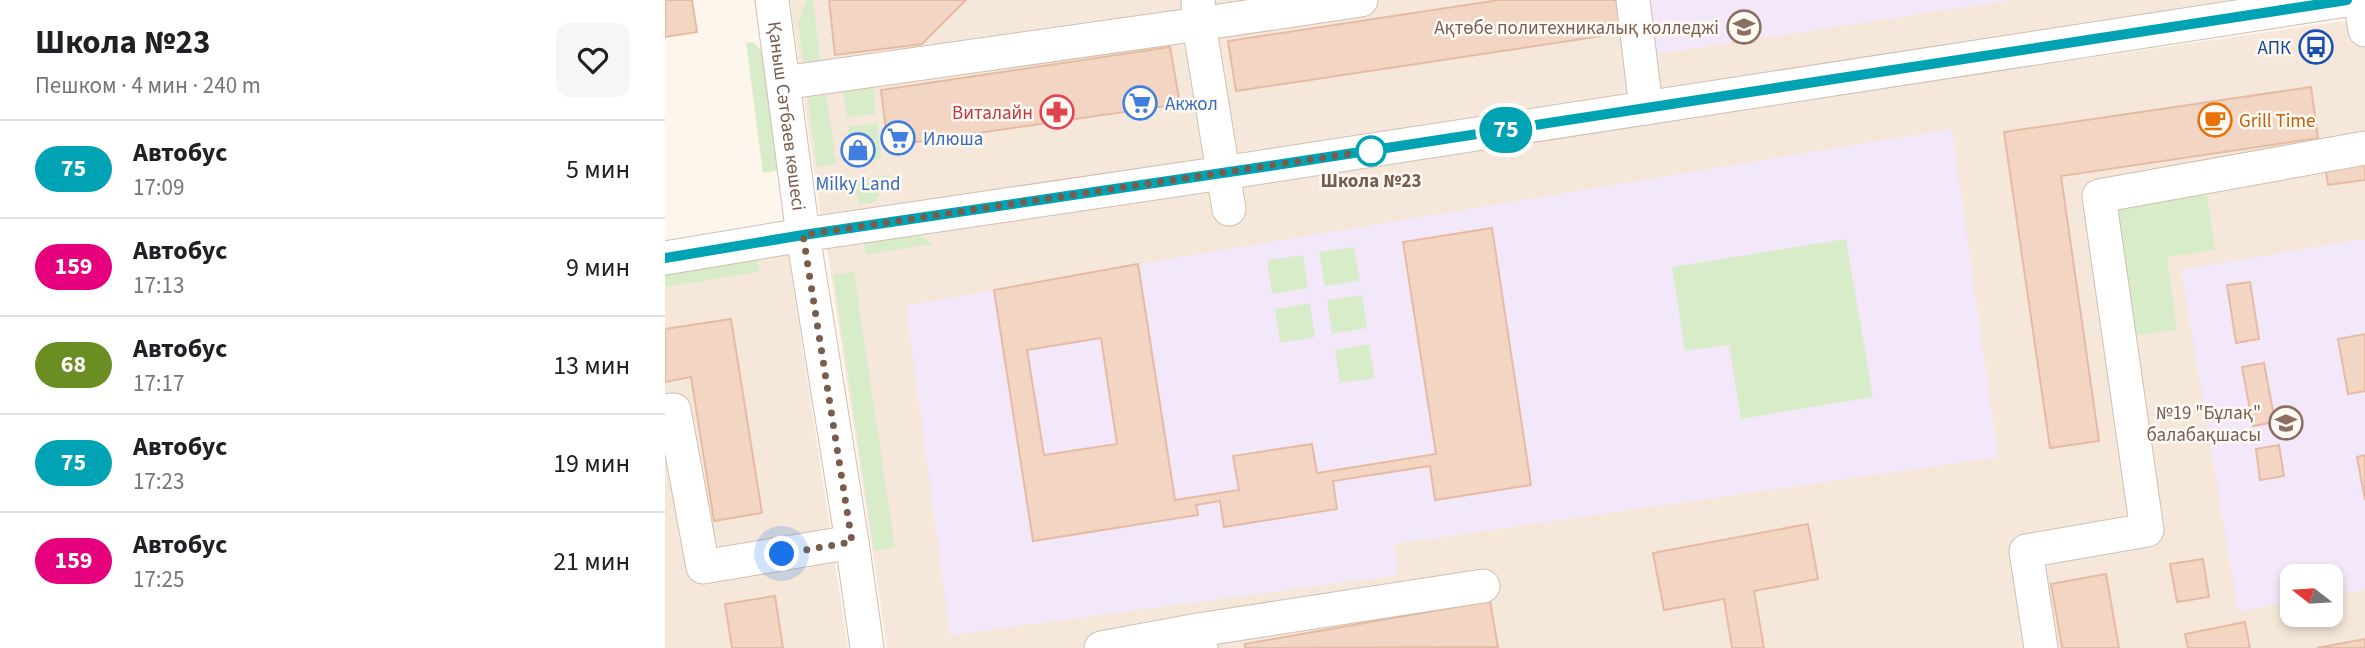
<!DOCTYPE html>
<html lang="ru">
<head>
<meta charset="utf-8">
<style>
	:root { --surface:#fff; --page:#f6f6f6; --text:#202124; --muted:#757577; --line:#e0e0e0 }
	body { margin:0; font-family:"Source Sans 3",sans-serif; background:var(--page); color:var(--text); height:100vh; display:flex; flex-direction:column; font-size:26px; white-space:nowrap }
	* { box-sizing:border-box; margin:0 }
	p { font-size:23px; color:var(--muted) }
	.icon { flex:none; width:38px; height:38px; fill:none; stroke:currentColor; stroke-width:2; stroke-linecap:round; stroke-linejoin:round }
	.map { position:relative; flex:1; overflow:hidden }
	.sheet { display:flex; flex-direction:column; background:var(--surface); width:665px }
	.sheet>* { flex:none }
	.badge { padding:0 14px; border-radius:23px; font-size:24px; line-height:46px }
	.needle { width:46px; rotate:287deg }
	.fabs { position:absolute; left:1615px; top:564px; display:grid; gap:14px }
	.fabs a { display:grid; place-items:center; width:63px; height:63px; border-radius:14px; background:var(--surface); box-shadow:0 4px 10px #0003; font-size:35px }
	.you { position:absolute; width:35px; height:35px; margin:-18px; border:5px solid #fff; border-radius:50%; background:#1a73e8; box-shadow:0 0 0 10px #1a73e833 }
	.map>.badge { position:absolute; translate:-50% -50%; box-shadow:0 0 0 4px #fff }
	.round { display:grid; place-items:center; flex:none; width:74px; height:74px; border-radius:14px; background:var(--page) }
	.head { display:flex; align-items:center; justify-content:space-between; height:119px; padding:0 35px }
	h1 { font-size:33px; font-weight:700; line-height:52px }
	ul { padding:0; list-style:none }
	li { display:flex; align-items:center; gap:21px; height:98px; padding:0 35px; border-top:2px solid var(--line) }
	li div { flex:1 }
	li b { display:block; font-size:26px }
	li em { font-style:normal }
	li .badge { min-width:77px; font-weight:700; text-align:center }
	main { display:flex; flex:1; min-height:0 }
	.map>svg:first-child { display:block }
</style>
</head>
<body>
<main>
<section class="sheet">
<div class="head"><div><h1>Школа №23</h1><p>Пешком · 4 мин · 240 m</p></div><a class="round"><svg class="icon" aria-label="heart" viewBox="0 0 24 24"><path d="M12 20l-8-8c-3-5 5-10 8-4 3-6 11-1 8 4z"/></svg></a></div>
<ul>
<li><span class="badge" style="background:#00a3b4;color:#fff">75</span><div><b>Автобус</b><p>17:09</p></div><em>5 мин</em></li>
<li><span class="badge" style="background:#e6007e;color:#fff">159</span><div><b>Автобус</b><p>17:13</p></div><em>9 мин</em></li>
<li><span class="badge" style="background:#6b8e23;color:#fff">68</span><div><b>Автобус</b><p>17:17</p></div><em>13 мин</em></li>
<li><span class="badge" style="background:#00a3b4;color:#fff">75</span><div><b>Автобус</b><p>17:23</p></div><em>19 мин</em></li>
<li><span class="badge" style="background:#e6007e;color:#fff">159</span><div><b>Автобус</b><p>17:25</p></div><em>21 мин</em></li>
</ul>
</section>
<div class="map">
<svg width="1700" height="648" viewBox="0 0 1700 648">
	<rect width="100%" height="100%" fill="#fdf6ec"/>
	<path fill="#f5e8da" fill-rule="evenodd" d="M125 0H1583L156 218Z
		M1700 18V648H222L161 241ZM1628 576H1666V614H1628Z
		M123 252 183 648H0V271Z"/>
	<path fill="#f3e8fa" d="M984 0H1346L993 54Z
		M1287 129 1333 457 729 544 734 575 285 635 241 306 473 264Z
		M1700 239V590L1666 595V576H1628L1627 602 1573 611 1516 270Z"/>
	<path fill="#d8ecc9" d="M142 0H148L156 67 139 71 133 22Z
		M81 42 89 43 101 55 117 170 98 173Z
		M207 79 211 114 182 117 177 83Z
		M160 83 171 164 152 167 141 86Z
		M212 123 216 159 187 162 183 127Z
		M224 175 210 202 194 205 190 180Z
		M1542 195 1550 250 1502 257 1512 330 1465 336 1448 208Z
		M251 232 268 244 201 255 199 239Z
		M1181 239 1208 397 1076 419 1064 345 1020 351 1007 267Z
		M689 247 695 280 660 286 654 252Z
		M92 254 94 272 0 287V268Z
		M638 255 643 288 607 294 602 260Z
		M189 272 230 548 209 551 168 275Z
		M697 295 702 328 667 334 662 300Z
		M645 303 650 337 615 343 610 309Z
		M704 344 710 378 675 383 670 350Z"/>
	<path fill="#f3d5c3" stroke="#e6bba3" stroke-width="2" fill-rule="evenodd" d="M0 0H27L32 32 0 37Z
		M164 0H301L257 44 170 55Z
		M834 0H951L957 33 571 91 563 41Z
		M505 47 515 104 223 146 216 90Z
		M1646 87 1653 138 1396 176 1434 441 1385 448 1339 132Z
		M197 140 200 157 189 159 187 142Z
		M1700 160V180L1663 185 1660 167Z
		M827 228 866 485 770 500 765 466 668 481 672 509 559 527 555 501 531 505 533 515 368 541 329 290 473 264 510 500 574 490 568 456 647 444 652 473 771 454 738 242ZM436 338 452 444 379 455 362 350Z
		M1585 282 1594 339 1571 343 1562 285Z
		M66 319 97 513 49 521 26 377 0 382V329Z
		M1700 334V391L1683 394 1673 339Z
		M1599 363 1610 422 1588 426 1577 367Z
		M1614 445 1619 476 1595 480 1591 449Z
		M1700 455V500L1692 457Z
		M1143 524 1153 579 1089 591 1099 648H1067L1059 599 999 610 988 553Z
		M1538 559 1544 597 1512 602 1505 564Z
		M1441 574 1454 648H1397L1386 584Z
		M110 596 118 648H67L60 604Z
		M825 601 833 647 580 648V644Z
		M1580 622 1585 648H1523L1520 634Z
		M1700 639V648H1652Z"/>
	<g fill="none" stroke-linecap="round" stroke-linejoin="round">
		<defs>
			<g id="minor">
				<path id="s1" d="M107 0 138 235 187 542 202 648"/>
				<path d="M968 0 981 108"/>
				<path d="M1695 0 1700 30"/>
				<path d="M118 83 534 24 533 0"/>
				<path d="M564 209 534 24 696 0"/>
				<path d="M0 258 138 235 558 173 1682 0"/>
				<path d="M0 411 9 410 38 567 187 542"/>
				<path d="M533 630 818 586"/>
				<path d="M436 648 533 630 536 648"/>
				<path d="M1376 648 1361 551 1482 530 1434 196 1700 148"/>
			</g>
		</defs>
		<use href="#minor" stroke="#d1beb0" stroke-width="35"/>
		<use href="#minor" stroke="#fff" stroke-width="33"/>
	</g>
	<g fill="none" stroke-linecap="round" stroke-linejoin="round">
		<defs>
			<path id="line" d="M0 258 138 235 611 165 1682 0"/>
		</defs>
		<use href="#line" stroke="#fff" stroke-width="16"/>
		<use href="#line" stroke="#00a3b4" stroke-width="10"/>
		<path stroke="#7a5c4d" stroke-width="7" stroke-dasharray="0 12.6" d="M117 554 187 542 138 235 716 149 706 151"/>
	</g>
	<defs>
		<symbol id="university-ring" viewBox="-11 -11 22 22"><circle r="9.5" fill="#fffaf3" stroke="#8d6e63" stroke-width="1.5"/><path d="M0-5L7-2L0 1L-7-2ZM-4 1L0 2.5L4 1V4Q0 6-4 4Z" fill="#8d6e63"/></symbol>
		<symbol id="bus-ring" viewBox="-11 -11 22 22"><circle r="9.5" fill="#fffaf3" stroke="#1a4fb4" stroke-width="1.5"/><path d="M-5-6H5V4H4V6H2V4H-2V6H-4V4H-5ZM-3.5-4V0h7V-4ZM-3.5 1.2v1.5H-2V1.2ZM2 1.2v1.5H3.5V1.2Z" fill="#1a4fb4"/></symbol>
		<symbol id="supermarket-ring" viewBox="-11 -11 22 22"><circle r="9.5" fill="#fffaf3" stroke="#3f7fe0" stroke-width="1.5"/><path d="M-6-5.5h2.5l.6 2H6L4.5 2H-2.5L-4.4-4H-6ZM-1.5 3.2a1.3 1.3 0 1 0 .1 0ZM3 3.2a1.3 1.3 0 1 0 .1 0Z" fill="#3f7fe0"/></symbol>
		<symbol id="pharmacy-ring" viewBox="-11 -11 22 22"><circle r="9.5" fill="#fffaf3" stroke="#e0444e" stroke-width="1.5"/><path d="M-2-6h4v4h4v4h-4v4h-4v-4h-4v-4h4Z" fill="#e0444e"/></symbol>
		<symbol id="cafe-ring" viewBox="-11 -11 22 22"><circle r="9.5" fill="#fffaf3" stroke="#e8710a" stroke-width="1.5"/><path d="M-5.5-4.5H6V0H3Q3 3.5 0 3.5H-2.5Q-5.5 3.5-5.5 0ZM3-3.2v2h1.7v-2ZM-6 4.5H4V6H-6Z" fill="#e8710a"/></symbol>
		<symbol id="shop-ring" viewBox="-11 -11 22 22"><circle r="9.5" fill="#fffaf3" stroke="#3f7fe0" stroke-width="1.5"/><path d="M-5-2.5h2.3a2.7 3.5 0 0 1 5.4 0H5L5.5 6h-11ZM-1.5-2.5h3a1.5 2.3 0 0 0-3 0Z" fill="#3f7fe0"/></symbol>
		<symbol id="school-ring" viewBox="-11 -11 22 22"><circle r="9.5" fill="#fffaf3" stroke="#8d6e63" stroke-width="1.5"/><path d="M0-5L7-2L0 1L-7-2ZM-4 1L0 2.5L4 1V4Q0 6-4 4Z" fill="#8d6e63"/></symbol>
	</defs>
	<g fill-rule="evenodd">
		<use href="#university-ring" x="1060" y="8" width="38" height="38"/>
		<use href="#bus-ring" x="1632" y="28" width="38" height="38"/>
		<use href="#supermarket-ring" x="456" y="84" width="38" height="38"/>
		<use href="#pharmacy-ring" x="373" y="93" width="38" height="38"/>
		<use href="#cafe-ring" x="1531" y="101" width="38" height="38"/>
		<use href="#supermarket-ring" x="214" y="119" width="38" height="38"/>
		<use href="#shop-ring" x="174" y="131" width="38" height="38"/>
		<use href="#school-ring" x="1602" y="404" width="38" height="38"/>
	</g>
	<circle fill="#fff" stroke="#00a3b4" stroke-width="3.5" cx="706" cy="151" r="14"/>
	<g text-anchor="middle" stroke-width="5" stroke-linejoin="round" paint-order="stroke">
		<g font-size="19" fill="#785e54" stroke="#fffaf3" text-anchor="end">
			<text x="1054" y="34">Ақтөбе политехникалық колледжі</text>
			<text x="1596" y="419">№19 "Бұлақ"<tspan x="1596" dy="22">балабақшасы</tspan></text>
		</g>
		<g font-size="19" fill="#164399" stroke="#fffaf3" text-anchor="end">
			<text x="1626" y="54">АПК</text>
		</g>
		<g font-size="19" fill="#366cbe" stroke="#fffaf3" text-anchor="start">
			<text x="500" y="110">Акжол</text>
			<text x="258" y="145">Илюша</text>
			<text x="193" y="190" text-anchor="middle">Milky Land</text>
		</g>
		<g font-size="19" fill="#be3a42" stroke="#fffaf3" text-anchor="end">
			<text x="368" y="119">Виталайн</text>
		</g>
		<g font-size="19" fill="#7a5c4d" stroke="#fffaf3">
			<text dy="7" stroke="none"><textPath href="#s1" startOffset="117">Қаныш Сәтбаев көшесі</textPath></text>
		</g>
		<g font-size="19" fill="#c56008" stroke="#fffaf3" text-anchor="start">
			<text x="1574" y="127">Grill Time</text>
		</g>
		<g font-size="19" font-weight="bold" fill="#7a5c4d" stroke="#fffaf3">
			<text x="706" y="187">Школа №23</text>
		</g>
	</g>
</svg>
<div class="fabs">
<a><svg class="needle" viewBox="-14 -14 28 28"><path d="M0-13l5 13h-10z" fill="#e53935"/><path d="M0 13l5-13h-10z" fill="#757577"/></svg></a>
</div>
<div class="you" style="left:117px;top:554px"></div>
<b class="badge" style="left:841px;top:130px;background:#00a3b4;color:#fff">75</b>
</div>
</main>
</body>
</html>
